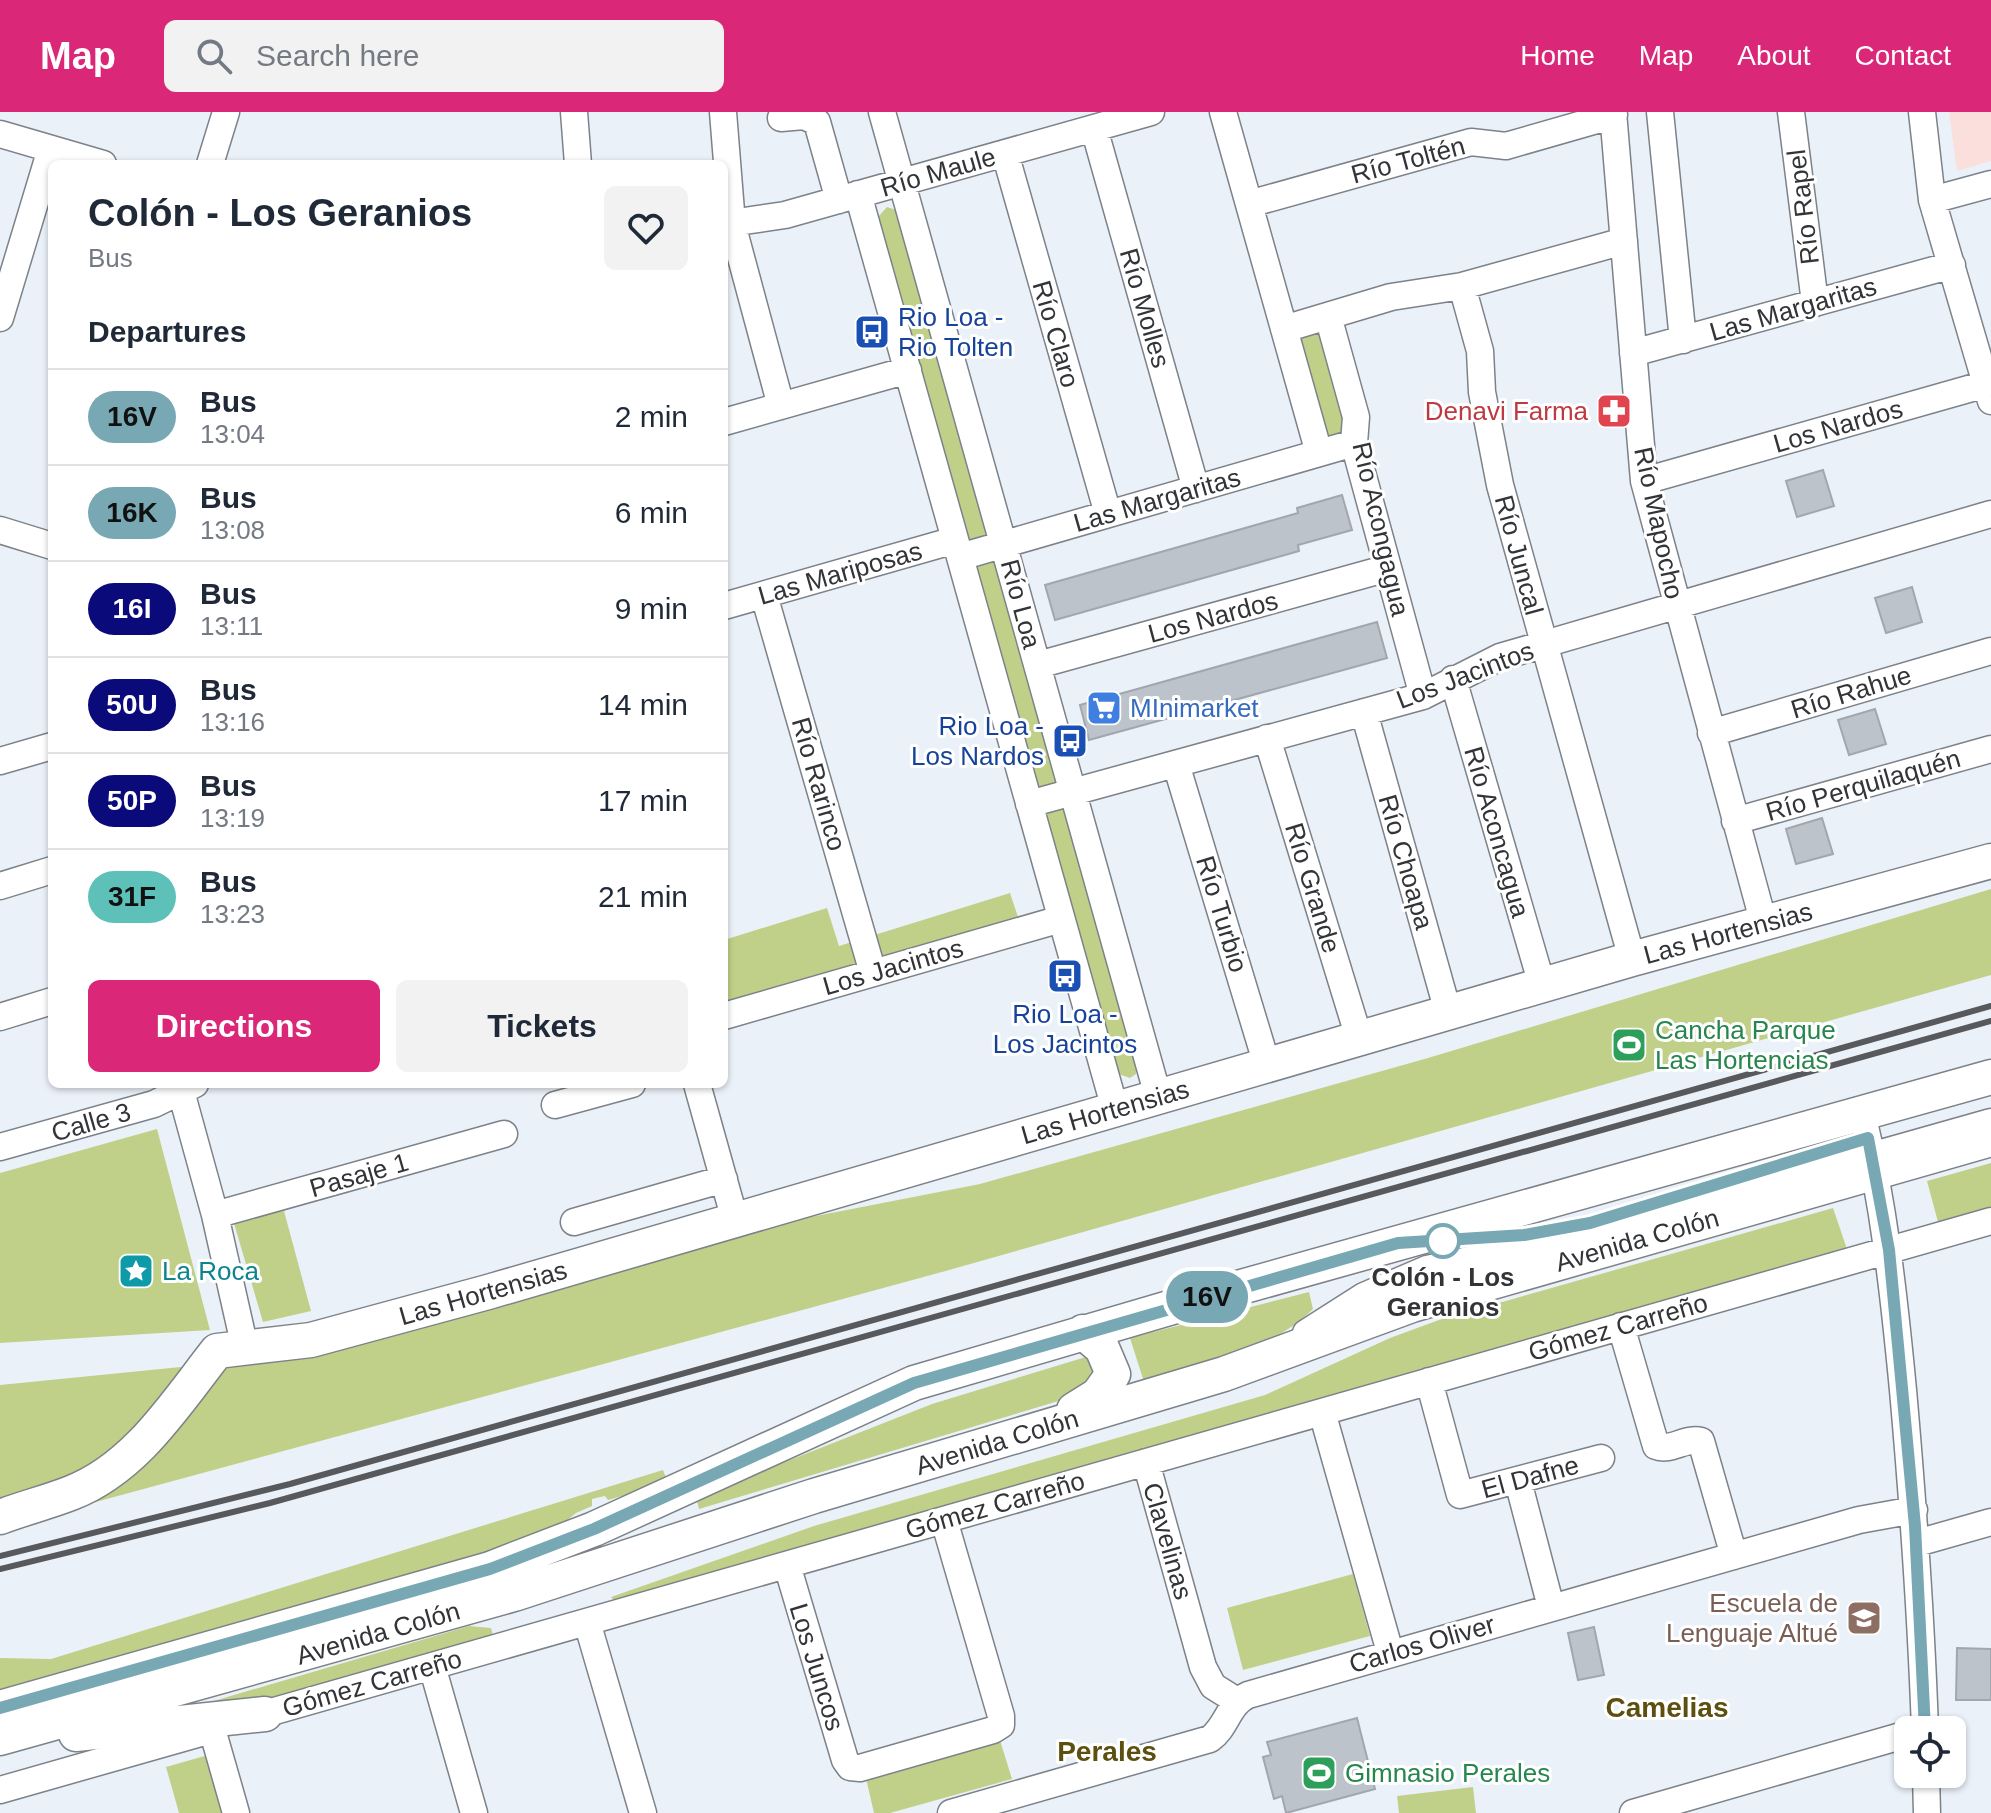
<!DOCTYPE html>
<html lang="en">
<head>
<meta charset="utf-8">
<style>
	:root { --surface:#fff; --page:#f2f2f3; --text:#1f2937; --muted:#747a83; --line:#e0e1e3; --accent:#db2777 }
	body { margin:0; font-family:Helvetica,sans-serif; background:var(--page); color:var(--text); height:100vh; display:flex; flex-direction:column; font-size:30px; white-space:nowrap }
	* { box-sizing:border-box; margin:0 }
	p { font-size:26px; color:var(--muted) }
	.icon { flex:none; width:44px; height:44px; fill:none; stroke:currentColor; stroke-width:2; stroke-linecap:round; stroke-linejoin:round }
	.map { position:relative; flex:1; overflow:hidden }
	.side { position:absolute; left:48px; top:48px; width:680px; height:928px; display:flex; flex-direction:column; background:var(--surface); border-radius:12px; box-shadow:0 2px 6px #0004 }
	.side>* { flex:none }
	.badge { padding:0 16px; border-radius:26px; font-size:28px; line-height:52px }
	.fabs { position:absolute; left:1894px; top:1604px; display:grid; gap:16px }
	.fabs a { display:grid; place-items:center; width:72px; height:72px; border-radius:12px; background:var(--surface); box-shadow:0 2px 6px #0004; font-size:40px }
	.map>.badge { position:absolute; translate:-50% -50%; box-shadow:0 0 0 4px #fff }
	h2 { padding:0 40px; font-size:30px; line-height:72px }
	.round { display:grid; place-items:center; flex:none; width:84px; height:84px; border-radius:12px; background:var(--page) }
	.overview { display:flex; align-items:center; justify-content:space-between; height:136px; padding:0 40px }
	h1 { font-size:38px; font-weight:800; line-height:60px }
	.cta { display:flex; gap:16px; margin-top:auto; padding:16px 40px }
	.cta a { flex:1; height:92px; border-radius:12px; background:var(--accent); color:#fff; font-size:32px; font-weight:800; line-height:92px; text-align:center }
	.cta a+a { background:var(--page); color:var(--text) }
	ul { padding:0; list-style:none }
	li { display:flex; align-items:center; gap:24px; height:96px; padding:0 40px; border-top:2px solid var(--line) }
	li div { flex:1 }
	li b { display:block; font-size:30px }
	li em { font-style:normal }
	li .badge { min-width:88px; font-weight:700; text-align:center }
	header { display:flex; align-items:center; gap:48px; box-sizing:border-box; height:112px; padding:0 40px; background:var(--accent); color:#fff }
	header strong { font-size:38px }
	nav { display:flex; gap:44px; margin-inline-start:auto; font-size:28px }
	.search { width:560px; height:72px; background:var(--page); display:flex; align-items:center; gap:20px; box-sizing:border-box; padding:0 28px; border-radius:12px; color:var(--muted); font-size:30px }
	.map>svg:first-child { display:block }
</style>
</head>
<body>
<header>
<strong>Map</strong>
<div class="search"><svg class="icon" aria-label="search" viewBox="0 0 24 24"><circle cx="10" cy="10" r="6"/><path d="M15 15l6 6"/></svg>Search here</div>
<nav><a>Home</a><a>Map</a><a>About</a><a>Contact</a></nav>
</header>
<div class="map">
<svg width="1991" height="1701" viewBox="0 0 1991 1701">
	<rect width="100%" height="100%" fill="#ebf1f9"/>
	<path fill="#fadfdc" d="M1949 0H1991V49L1957 59Z"/>
	<path fill="#c0d089" d="M887 95 896 98 1137 951 1136 962 1130 966 1116 961 878 105Z
		M1321 218 1350 303 1343 323 1327 328 1295 225Z
		M1991 777V863L942 1160 33 1407 0 1413V1273L302 1243 739 1119 980 1072 1428 946Z
		M1010 781 1018 805 724 896V828L827 796 839 834Z
		M157 1017 210 1218 0 1231V1061Z
		M1991 1051V1095L1938 1110 1927 1069Z
		M1833 1096 1848 1140 616 1491 611 1485 814 1414 1265 1283 1390 1226 1439 1208Z
		M284 1099 311 1199 263 1210 233 1108Z
		M1309 1180 1313 1197C1266 1242 1204 1253 1144 1270L1130 1226Z
		M1089 1244 1099 1261 1085 1281 699 1397 696 1385 932 1292Z
		M663 1358 668 1371 608 1388 605 1384 592 1387V1394L576 1401 549 1423 0 1579V1546L51 1547Z
		M1353 1462 1370 1524 1243 1558 1227 1496Z
		M469 1514 491 1516 494 1527 291 1586 149 1608Z
		M999 1625 1012 1667 890 1701H874L865 1662Z
		M208 1643 225 1701H179L166 1655Z
		M1473 1675 1476 1701H1399L1397 1684Z"/>
	<path fill="#bdc3ca" stroke="#a1a7ae" stroke-width="2" d="M1823 358 1834 394 1797 405 1786 369Z
		M1342 383 1352 418 1298 433 1299 439 1055 508 1045 473 1298 401 1297 396Z
		M1912 475 1922 510 1886 521 1875 486Z
		M1377 510 1387 546 1089 628 1080 593Z
		M1875 597 1886 632 1849 643 1838 608Z
		M1822 706 1833 742 1796 752 1786 717Z
		M1594 1515 1604 1563 1578 1568 1568 1521Z
		M1957 1536 1991 1537V1588H1956Z
		M1357 1606 1375 1677 1286 1701 1282 1684 1274 1687 1263 1645 1271 1643 1267 1630Z"/>
	<g fill="none" stroke-linecap="round" stroke-linejoin="round">
		<defs>
			<path id="minor" d="M574 0 578 52
				M723 0 732 112 781 294
				M882 0 1158 984
				M1223 0 1319 341
				M1613 0 1644 369 1764 812
				M1660 0 1683 228
				M1791 0 1815 191
				M1922 0 1932 88 1991 289
				M781 6 804 4 817 10 839 88
				M1094 16 1196 377
				M0 22 103 52
				M1005 41 1108 402
				M210 52 226 0
				M858 82 1115 997
				M1932 88 1991 72
				M1249 92 1471 30 1506 34 1614 3
				M724 112 785 103 1151 0
				M1462 174 1480 239 1482 280 1500 373 1632 847
				M1328 204 1356 305 1354 331 1423 584
				M0 206 51 37
				M1284 217 1391 185 1462 174 1624 129
				M1633 241 1952 153
				M724 310 908 258
				M1644 369 1986 272
				M0 418 52 434
				M960 445 1354 331
				M764 483 873 861
				M724 494 955 428
				M1038 553 1388 456
				M1453 567 1542 873
				M1364 600 1448 900
				M1711 621 1991 539
				M1267 626 1359 926
				M0 649 52 634
				M1176 652 1267 953
				M1029 692 1423 584 1500 545 1991 402
				M1735 709 1991 637
				M0 774 52 758
				M724 904 1061 807
				M0 905 52 889
				M179 972 215 1103 245 1236
				M697 972 735 1108
				M555 993 632 972
				M1862 1001C1884 1093 1894 1184 1903 1278 1913 1391 1921 1504 1925 1618
				M0 1035 154 992 195 972
				M215 1103 504 1022
				M574 1110 724 1067
				M1621 1214 1656 1334C1670 1340 1686 1325 1701 1329L1734 1444
				M1306 1221 1364 1184 1427 1157 1605 1119 1991 1010
				M1429 1269 1460 1383 1601 1346
				M1322 1300 1390 1540
				M1146 1350 1203 1555 1213 1574 1237 1589
				M1518 1369 1551 1495
				M1917 1431 1991 1410
				M787 1453 845 1648 850 1655 860 1656 993 1618 1001 1613V1604L944 1408
				M587 1510 643 1701
				M432 1554 474 1701
				M250 1606 1991 1109
				M212 1617 236 1701
				M1926 1662 1927 1701
				M0 1678 204 1620
				M951 1701 1210 1627C1227 1615 1228 1592 1248 1583L1859 1408 1914 1398
				M1633 1701 1908 1622"/>
			<path id="major" d="M1074 1298 1098 1283 1113 1262 1102 1236 1083 1220
				M0 1405C24 1396 48 1390 71 1381 136 1356 176 1291 217 1239L311 1228 488 1180 1632 847 1991 749
				M0 1596 490 1457 594 1417 914 1271 1227 1179 1991 965
				M76 1622 265 1602
				M0 1626 514 1482 814 1384 1224 1262 1412 1193 1991 1027"/>
		</defs>
		<use href="#minor" stroke="#7d8289" stroke-width="29"/>
		<use href="#major" stroke="#7d8289" stroke-width="37"/>
		<use href="#minor" stroke="#fff" stroke-width="26"/>
		<use href="#major" stroke="#fff" stroke-width="34"/>
		<path stroke="#57595d" stroke-width="6" d="M0 1444 290 1372 1991 894
			M0 1457 270 1391 1991 909"/>
	</g>
	<g fill="none" stroke-linecap="round" stroke-linejoin="round">
		<defs>
			<path id="line" d="M0 1596 490 1457 594 1417 914 1271 1398 1131 1524 1123 1590 1111 1868 1026 1889 1138 1915 1414 1925 1618"/>
		</defs>
		<use href="#line" stroke="#fff" stroke-width="18"/>
		<use href="#line" stroke="#79a8b5" stroke-width="12"/>
	</g>
	<defs>
		<symbol id="bus-square" viewBox="-11 -11 22 22"><rect x="-9" y="-9" width="18" height="18" rx="4" fill="#1a4fb4" stroke="#fff"/><path d="M-5-6H5V4H4V6H2V4H-2V6H-4V4H-5ZM-3.5-4V0h7V-4ZM-3.5 1.2v1.5H-2V1.2ZM2 1.2v1.5H3.5V1.2Z" fill="#fff"/></symbol>
		<symbol id="pharmacy-square" viewBox="-11 -11 22 22"><rect x="-9" y="-9" width="18" height="18" rx="4" fill="#e0444e" stroke="#fff"/><path d="M-2-6h4v4h4v4h-4v4h-4v-4h-4v-4h4Z" fill="#fff"/></symbol>
		<symbol id="supermarket-square" viewBox="-11 -11 22 22"><rect x="-9" y="-9" width="18" height="18" rx="4" fill="#3f7fe0" stroke="#fff"/><path d="M-6-5.5h2.5l.6 2H6L4.5 2H-2.5L-4.4-4H-6ZM-1.5 3.2a1.3 1.3 0 1 0 .1 0ZM3 3.2a1.3 1.3 0 1 0 .1 0Z" fill="#fff"/></symbol>
		<symbol id="stadium-square" viewBox="-11 -11 22 22"><rect x="-9" y="-9" width="18" height="18" rx="4" fill="#2e9e5b" stroke="#fff"/><path d="M0-5a6.5 5 0 1 0 0 10a6.5 5 0 1 0 0-10ZM-3.5-1.8h7v3.6h-7Z" fill="#fff"/></symbol>
		<symbol id="sight-square" viewBox="-11 -11 22 22"><rect x="-9" y="-9" width="18" height="18" rx="4" fill="#0f9aa8" stroke="#fff"/><path d="M0-6L1.8-2.2L6-1.7L2.9 1.2L3.7 5.4L0 3.3L-3.7 5.4L-2.9 1.2L-6-1.7L-1.8-2.2Z" fill="#fff"/></symbol>
		<symbol id="school-square" viewBox="-11 -11 22 22"><rect x="-9" y="-9" width="18" height="18" rx="4" fill="#8d6e63" stroke="#fff"/><path d="M0-5L7-2L0 1L-7-2ZM-4 1L0 2.5L4 1V4Q0 6-4 4Z" fill="#fff"/></symbol>
	</defs>
	<g fill-rule="evenodd">
		<use href="#bus-square" x="852" y="200" width="40" height="40"/>
		<use href="#pharmacy-square" x="1594" y="279" width="40" height="40"/>
		<use href="#supermarket-square" x="1084" y="576" width="40" height="40"/>
		<use href="#bus-square" x="1050" y="609" width="40" height="40"/>
		<use href="#bus-square" x="1045" y="844" width="40" height="40"/>
		<use href="#stadium-square" x="1609" y="913" width="40" height="40"/>
		<use href="#sight-square" x="116" y="1139" width="40" height="40"/>
		<use href="#school-square" x="1844" y="1486" width="40" height="40"/>
		<use href="#stadium-square" x="1299" y="1641" width="40" height="40"/>
	</g>
	<circle fill="#fff" stroke="#79a8b5" stroke-width="4" cx="1443" cy="1129" r="16"/>
	<g text-anchor="middle" stroke-width="6" stroke-linejoin="round" paint-order="stroke">
		<g font-size="26" fill="#323437" stroke="#fff">
			<text transform="translate(1408 48) rotate(-15)" y="9">Río Toltén</text>
			<text transform="translate(938 60) rotate(-16)" y="9">Río Maule</text>
			<text transform="translate(1803 95) rotate(-97)" y="9">Río Rapel</text>
			<text transform="translate(1145 196) rotate(74)" y="9">Río Molles</text>
			<text transform="translate(1793 197) rotate(-16)" y="9">Las Margaritas</text>
			<text transform="translate(1056 222) rotate(74)" y="9">Río Claro</text>
			<text transform="translate(1838 314) rotate(-16)" y="9">Los Nardos</text>
			<text transform="translate(1157 388) rotate(-16)" y="9">Las Margaritas</text>
			<text transform="translate(1659 411) rotate(78)" y="9">Río Mapocho</text>
			<text transform="translate(1381 417) rotate(77)" y="9">Río Acongagua</text>
			<text transform="translate(1519 443) rotate(75)" y="9">Río Juncal</text>
			<text transform="translate(840 461) rotate(-16)" y="9">Las Mariposas</text>
			<text transform="translate(1021 492) rotate(75)" y="9">Río Loa</text>
			<text transform="translate(1213 505) rotate(-15)" y="9">Los Nardos</text>
			<text transform="translate(1465 563) rotate(-21)" y="9">Los Jacintos</text>
			<text transform="translate(1851 580) rotate(-17)" y="9">Río Rahue</text>
			<text transform="translate(819 672) rotate(74)" y="9">Río Rarinco</text>
			<text transform="translate(1863 673) rotate(-16)" y="9">Río Perquilaquén</text>
			<text transform="translate(1497 720) rotate(74)" y="9">Río Aconcagua</text>
			<text transform="translate(1406 750) rotate(74)" y="9">Río Choapa</text>
			<text transform="translate(1313 776) rotate(73)" y="9">Río Grande</text>
			<text transform="translate(1222 802) rotate(73)" y="9">Río Turbio</text>
			<text transform="translate(1728 821) rotate(-15)" y="9">Las Hortensias</text>
			<text transform="translate(893 855) rotate(-16)" y="9">Los Jacintos</text>
			<text transform="translate(1105 1000) rotate(-16)" y="9">Las Hortensias</text>
			<text transform="translate(91 1010) rotate(-16)" y="9">Calle 3</text>
			<text transform="translate(359 1063) rotate(-16)" y="9">Pasaje 1</text>
			<text transform="translate(1637 1128) rotate(-16)" y="9">Avenida Colón</text>
			<text transform="translate(483 1181) rotate(-16)" y="9">Las Hortensias</text>
			<text transform="translate(1618 1215) rotate(-16)" y="9">Gómez Carreño</text>
			<text transform="translate(997 1330) rotate(-17)" y="9">Avenida Colón</text>
			<text transform="translate(1530 1365) rotate(-15)" y="9">El Dafne</text>
			<text transform="translate(995 1393) rotate(-16)" y="9">Gómez Carreño</text>
			<text transform="translate(1168 1429) rotate(74)" y="9">Clavelinas</text>
			<text transform="translate(378 1521) rotate(-16)" y="9">Avenida Colón</text>
			<text transform="translate(1422 1532) rotate(-16)" y="9">Carlos Oliver</text>
			<text transform="translate(817 1555) rotate(73)" y="9">Los Juncos</text>
			<text transform="translate(372 1571) rotate(-16)" y="9">Gómez Carreño</text>
		</g>
		<g font-size="26" fill="#164399" stroke="#fff" text-anchor="start">
			<text x="898" y="214">Rio Loa -<tspan x="898" dy="30">Rio Tolten</tspan></text>
			<text x="1044" y="623" text-anchor="end">Rio Loa -<tspan x="1044" dy="30">Los Nardos</tspan></text>
			<text x="1065" y="911" text-anchor="middle">Rio Loa -<tspan x="1065" dy="30">Los Jacintos</tspan></text>
		</g>
		<g font-size="26" fill="#be3a42" stroke="#fff" text-anchor="end">
			<text x="1588" y="308">Denavi Farma</text>
		</g>
		<g font-size="26" fill="#366cbe" stroke="#fff" text-anchor="start">
			<text x="1130" y="605">MInimarket</text>
		</g>
		<g font-size="26" fill="#27864d" stroke="#fff" text-anchor="start">
			<text x="1655" y="927">Cancha Parque<tspan x="1655" dy="30">Las Hortencias</tspan></text>
			<text x="1345" y="1670">Gimnasio Perales</text>
		</g>
		<g font-size="26" fill="#0d838f" stroke="#fff" text-anchor="start">
			<text x="162" y="1168">La Roca</text>
		</g>
		<g font-size="26" font-weight="bold" fill="#323437" stroke="#fff">
			<text x="1443" y="1174">Colón - Los<tspan x="1443" dy="30">Geranios</tspan></text>
		</g>
		<g font-size="26" fill="#785e54" stroke="#fff" text-anchor="end">
			<text x="1838" y="1500">Escuela de<tspan x="1838" dy="30">Lenguaje Altué</tspan></text>
		</g>
		<g font-size="28" font-weight="bold" fill="#5d4f10" stroke="#fff">
			<text x="1667" y="1605">Camelias</text>
			<text x="1107" y="1649">Perales</text>
		</g>
	</g>
</svg>
<div class="fabs">
<a><svg class="icon" aria-label="locate" viewBox="0 0 24 24"><circle cx="12" cy="12" r="6"/><path d="M12 2v4M12 18v4M2 12h4M18 12h4"/></svg></a>
</div>
<b class="badge" style="left:1207px;top:1185px;background:#79a8b5;color:#111">16V</b>
<section class="side">
<div class="overview"><div><h1>Colón - Los Geranios</h1><p>Bus</p></div><a class="round"><svg class="icon" aria-label="heart" viewBox="0 0 24 24"><path d="M12 20l-8-8c-3-5 5-10 8-4 3-6 11-1 8 4z"/></svg></a></div>
<h2>Departures</h2>
<ul>
<li><span class="badge" style="background:#79a8b5;color:#111">16V</span><div><b>Bus</b><p>13:04</p></div><em>2 min</em></li>
<li><span class="badge" style="background:#79a8b5;color:#111">16K</span><div><b>Bus</b><p>13:08</p></div><em>6 min</em></li>
<li><span class="badge" style="background:#0a0a7a;color:#fff">16I</span><div><b>Bus</b><p>13:11</p></div><em>9 min</em></li>
<li><span class="badge" style="background:#0a0a7a;color:#fff">50U</span><div><b>Bus</b><p>13:16</p></div><em>14 min</em></li>
<li><span class="badge" style="background:#0a0a7a;color:#fff">50P</span><div><b>Bus</b><p>13:19</p></div><em>17 min</em></li>
<li><span class="badge" style="background:#5dc1b9;color:#111">31F</span><div><b>Bus</b><p>13:23</p></div><em>21 min</em></li>
</ul>
<div class="cta"><a>Directions</a><a>Tickets</a></div>
</section>
</div>
</body>
</html>
